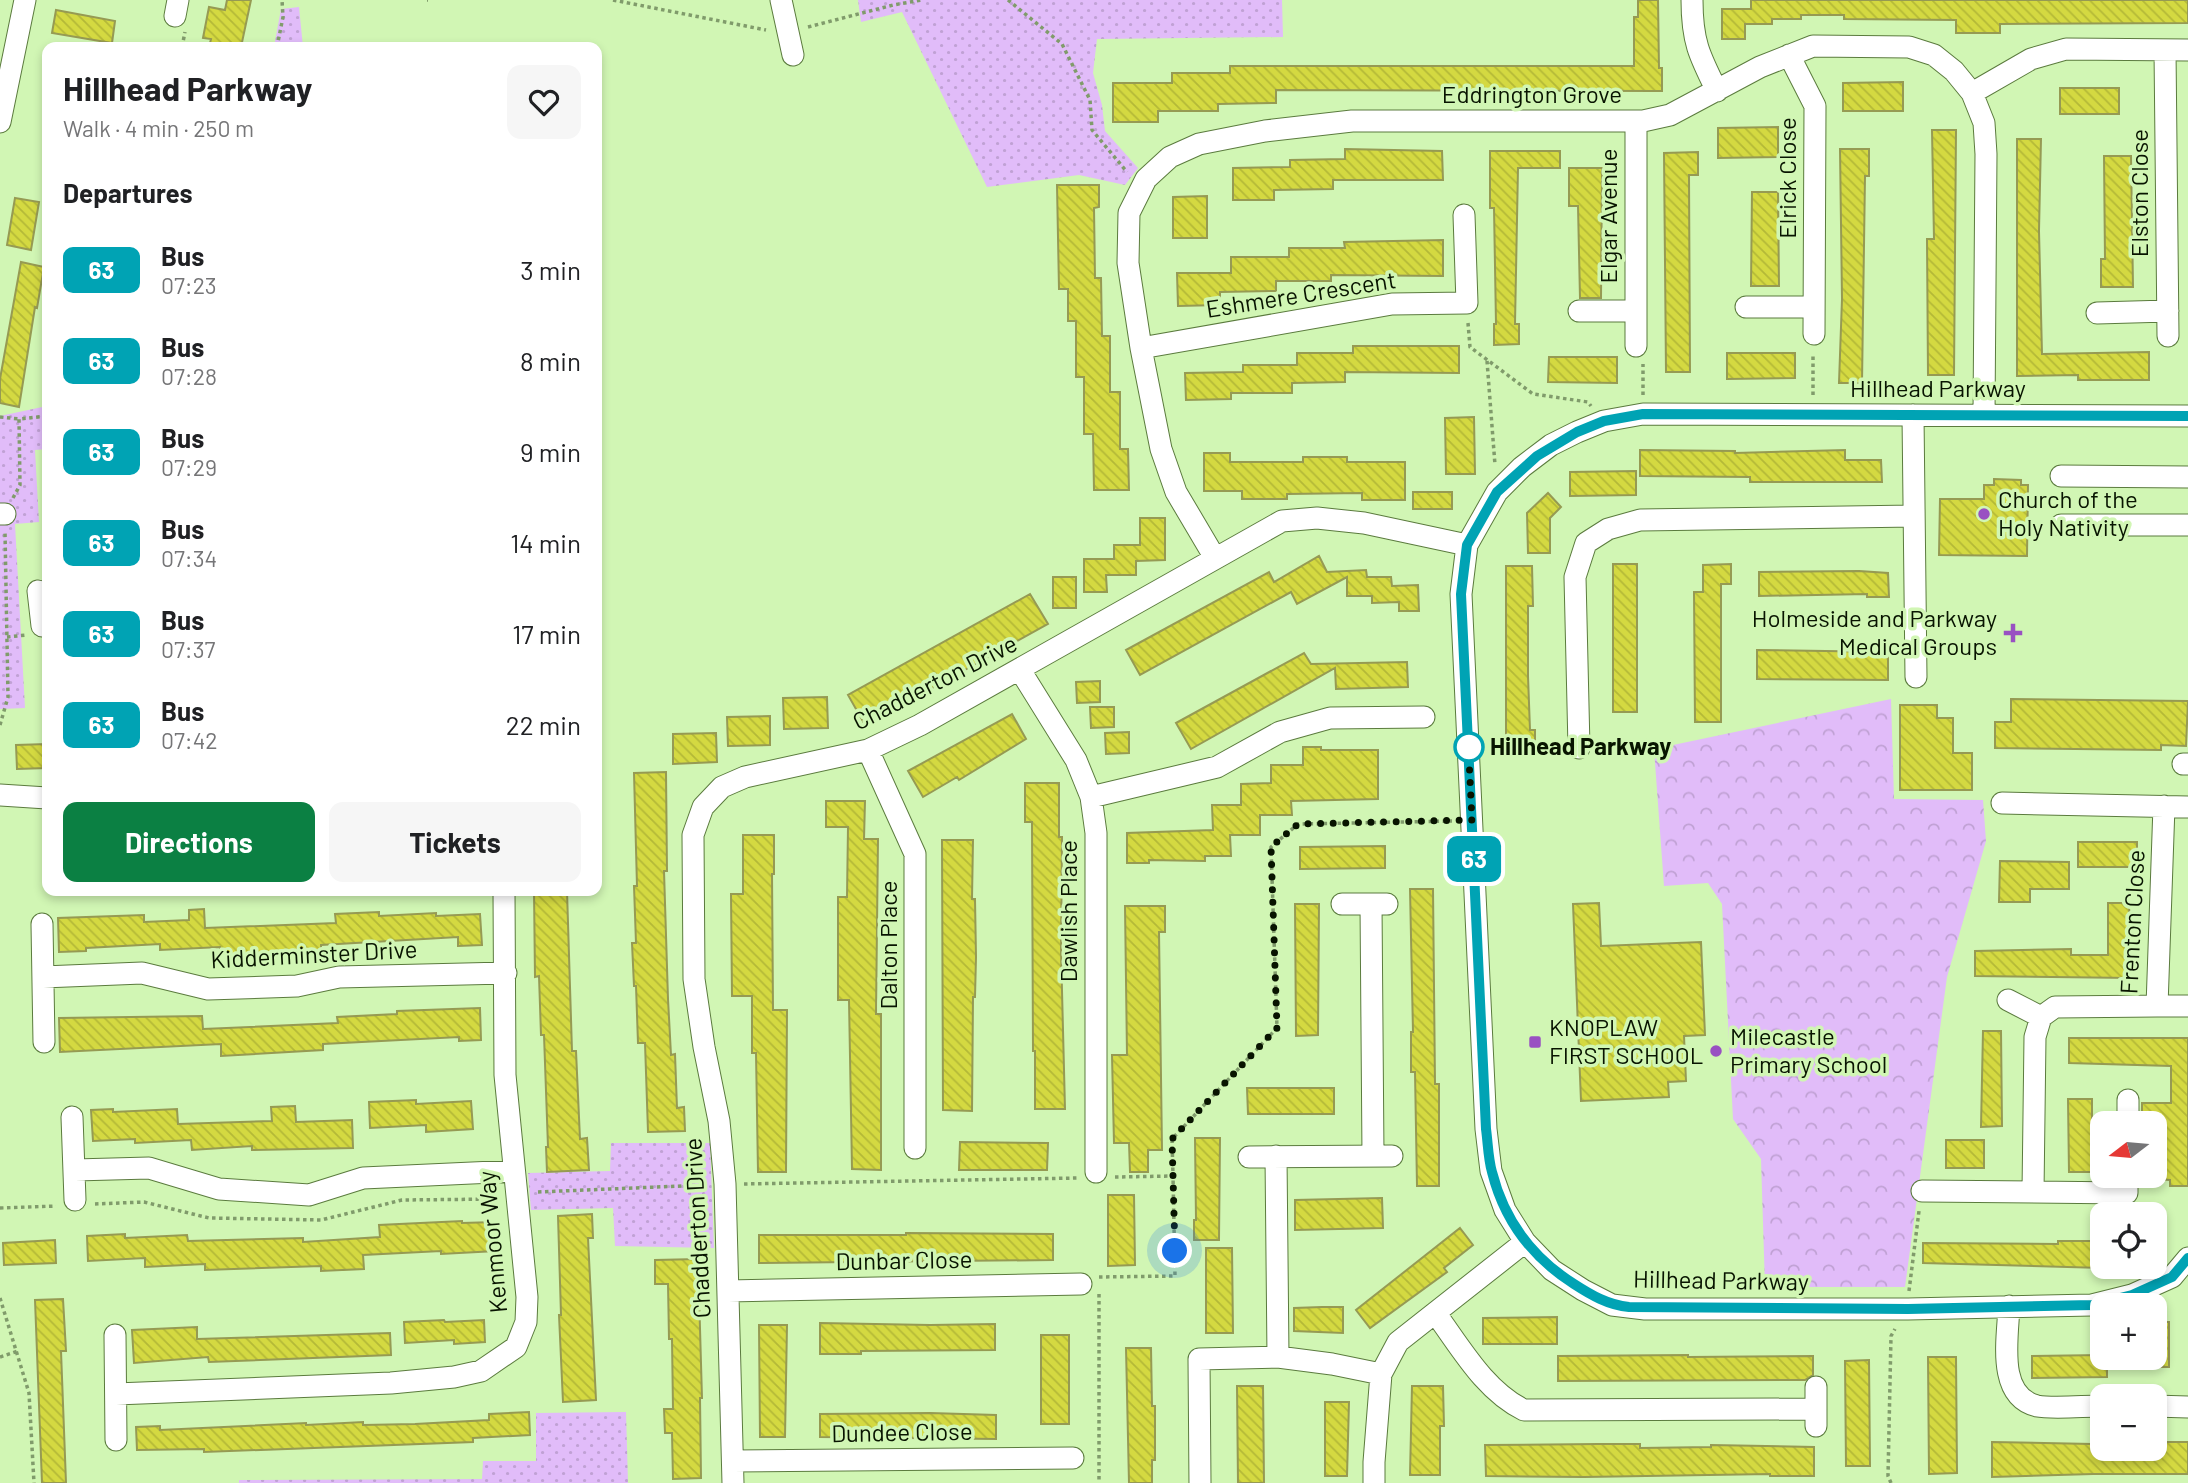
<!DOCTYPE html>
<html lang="en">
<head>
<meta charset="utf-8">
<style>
	:root { --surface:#fff; --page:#f6f6f6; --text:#202124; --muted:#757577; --accent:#0b8043 }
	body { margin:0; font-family:Barlow,sans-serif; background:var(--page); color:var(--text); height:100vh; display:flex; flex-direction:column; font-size:26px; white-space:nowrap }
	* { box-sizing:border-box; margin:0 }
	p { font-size:23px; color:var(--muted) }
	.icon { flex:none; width:38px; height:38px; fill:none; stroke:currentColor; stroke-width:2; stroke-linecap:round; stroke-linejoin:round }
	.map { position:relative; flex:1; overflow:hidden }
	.drawer { position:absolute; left:42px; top:42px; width:560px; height:854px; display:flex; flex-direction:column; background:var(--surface); border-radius:14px; box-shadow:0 4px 10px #0003 }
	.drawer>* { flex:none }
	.badge { padding:0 14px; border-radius:10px; font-size:24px; line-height:46px }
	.needle { width:46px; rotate:254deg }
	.controls { position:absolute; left:2090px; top:1111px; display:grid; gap:14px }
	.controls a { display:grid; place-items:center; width:77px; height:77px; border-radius:14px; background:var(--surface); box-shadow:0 4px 10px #0003; font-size:35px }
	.you { position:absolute; width:35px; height:35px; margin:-18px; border:5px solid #fff; border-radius:50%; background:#1a73e8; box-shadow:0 0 0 10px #1a73e833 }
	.map>.badge { position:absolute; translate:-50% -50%; box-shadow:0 0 0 4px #fff }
	h2 { padding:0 21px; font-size:26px; line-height:63px }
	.round { display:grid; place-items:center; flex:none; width:74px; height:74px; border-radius:14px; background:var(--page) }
	.head { display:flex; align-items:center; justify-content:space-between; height:119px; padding:0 21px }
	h1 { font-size:33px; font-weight:700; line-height:52px }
	.cta { display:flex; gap:14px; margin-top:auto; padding:14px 21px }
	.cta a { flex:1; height:80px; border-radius:14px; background:var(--accent); color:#fff; font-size:28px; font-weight:700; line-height:80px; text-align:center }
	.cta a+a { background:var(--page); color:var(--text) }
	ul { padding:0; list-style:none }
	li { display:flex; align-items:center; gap:21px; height:91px; padding:0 21px }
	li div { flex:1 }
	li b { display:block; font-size:26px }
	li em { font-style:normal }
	li .badge { min-width:77px; font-weight:700; text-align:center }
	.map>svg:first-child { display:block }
</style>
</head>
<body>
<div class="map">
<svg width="2188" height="1483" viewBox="0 0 2188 1483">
	<defs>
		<pattern id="grass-dots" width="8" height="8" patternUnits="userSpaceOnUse" patternTransform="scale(1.75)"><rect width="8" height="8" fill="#e1bcf9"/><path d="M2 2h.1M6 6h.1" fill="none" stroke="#c0a1d4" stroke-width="1.8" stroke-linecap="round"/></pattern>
		<pattern id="park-crowns" width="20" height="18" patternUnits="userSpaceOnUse" patternTransform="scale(1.75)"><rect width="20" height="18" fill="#e1bcf9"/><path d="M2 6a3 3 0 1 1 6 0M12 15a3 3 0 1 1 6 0" fill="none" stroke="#c0a1d4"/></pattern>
		<pattern id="building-back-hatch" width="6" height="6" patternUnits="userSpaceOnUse" patternTransform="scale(1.75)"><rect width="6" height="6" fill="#d4d941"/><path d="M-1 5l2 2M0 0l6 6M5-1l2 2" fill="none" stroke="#b4b937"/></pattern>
	</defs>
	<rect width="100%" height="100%" fill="#d1f6b4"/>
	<path fill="url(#grass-dots)" d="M858 0H1282L1283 37 1097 39 1093 73 1102 105 1105 131 1138 168 1125 185 1079 175 987 187 902 12 861 22Z
		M299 7 303 47H274L281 9Z
		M47 406V449L35 450 39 522 15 524 25 708 0 709V416Z
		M611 1143H710L714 1248 615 1246 613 1208 531 1210 528 1173 610 1171Z
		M626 1412 628 1483H239V1480L482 1479 483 1461H536V1413Z"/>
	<path fill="url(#park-crowns)" d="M1891 699 1894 799 1983 800 1986 841 1947 977 1905 1287H1765L1761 1159 1733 1119 1722 904 1708 883 1664 886 1654 749Z"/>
	<path fill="url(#building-back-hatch)" stroke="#969a53" stroke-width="2" d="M227 0H251L241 47H209L211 39 203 38 209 7 225 10Z
		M1638 0H1658L1659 68H1662V91L1276 90V103L1218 104V111H1158V122H1113V83H1172V73H1230V66H1634V17H1638Z
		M1751 0H2188V23L2000 24V33H1956V20L1844 19V15H1801V19H1772V24H1745V39H1722V9H1751Z
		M56 10 115 21 112 43 52 33Z
		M1903 82V111H1843V83Z
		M2060 88H2119V114H2060Z
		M1778 127V157L1718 158V128Z
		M1932 130H1956L1954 375H1928L1927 239H1934Z
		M2017 139H2041L2039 231 2042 354 2149 352V380H2078V375L2017 376Z
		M1345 149 1442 151 1443 180H1333V189L1274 190V200H1233V168L1290 167V160L1345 159Z
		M1840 149H1869V176H1865L1862 383H1839L1842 299Z
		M1490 151H1560V168H1518L1515 324H1519V344L1494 345V324H1496L1494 208H1490Z
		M1698 152V175H1689L1690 372H1666L1664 153Z
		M2104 156H2131L2133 287H2101V259H2105Z
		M1569 168H1602L1601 298H1580L1578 206H1569Z
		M1057 185H1099V207L1094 208 1095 278H1101L1102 336H1110V392H1120V449H1128L1129 490H1094L1093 434H1084V377H1076V321H1068V289H1059Z
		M1752 192H1778L1779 286H1751Z
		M1207 196V238H1173V197Z
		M15 198 39 202 31 250 7 245Z
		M1443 240V276L1331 275V281H1276V291L1220 292V305L1178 306 1177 273H1231V257H1289V248H1345L1344 242Z
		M21 262 44 267 37 308 35 307 19 407 0 403V379Z
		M1353 346H1459V373L1345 372V382L1292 383V393H1231V399L1186 400 1185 373 1243 372V365H1297V353H1353Z
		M1727 353H1795V378L1727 379Z
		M1549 357H1617V383L1548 382Z
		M1474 417 1475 474H1446L1445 418Z
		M1640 450 1735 451V453L1845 450V460H1881L1882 482H1750V477L1640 476Z
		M1204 453H1230V462H1303V457H1347V462H1405V500H1362V493L1287 494V499H1242V491H1204Z
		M1636 471V495L1570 496V472Z
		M1994 479 2021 480V485H2028L2027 556 1939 555 1940 499H1984V485H1994Z
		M1413 492H1452V509H1413Z
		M1548 493 1561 507 1550 518V553H1528L1527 513Z
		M1140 518H1165V560L1136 561V575H1106L1107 592H1084V559H1114V545H1140Z
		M1319 556 1327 572 1366 570 1367 577H1391L1392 586 1418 585 1419 611H1399V602L1372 603V596H1347V577L1297 604 1291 592 1140 675 1126 650 1269 572 1274 582Z
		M1613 564H1637V712H1613Z
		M1731 564V584H1721V722H1695L1694 592H1703V565Z
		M1506 566H1532L1533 606H1528V676L1530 730H1535V754H1506Z
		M1859 571 1888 573 1889 597H1867V594L1759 596V572Z
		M1053 577H1076V608H1053Z
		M1030 594 1048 624 865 725 848 695Z
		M1757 650 1888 652V680L1757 679Z
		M1304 653 1311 664 1407 662 1408 687 1336 689 1335 668 1191 749 1176 723Z
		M1100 681V702L1077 703 1076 682Z
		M827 697 828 728 784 729 783 698Z
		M2011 699 2188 701 2186 746 2161 745V750L1995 748V722H2011Z
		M1900 705H1937V718H1953V753H1972V790H1900Z
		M1090 707H1114V727L1091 728Z
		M1012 714 1026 739 959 780 957 777 923 797 908 771Z
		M770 716V745L728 746 727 717Z
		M1129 732V753L1106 754 1105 733Z
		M716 733 717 762 673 764V734Z
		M47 744V768L17 769 16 745Z
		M1303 747H1321V750H1378V799L1291 801 1292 815H1260V835H1230L1231 856H1205V861L1149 860V863H1127V833L1213 830 1212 805H1241V784L1271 783V765H1303Z
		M666 772 667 871H664L668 999 671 1055 675 1054 677 1108 684 1107 685 1131 648 1132 645 1043H638L636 986H634L632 943H636L634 886H637L634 773Z
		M1025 783H1059V837H1062L1061 951 1065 1109H1035V1051H1033L1032 822H1025Z
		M826 801H865L864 839H878L876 1014H881V1170L852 1169 849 1000H838V897H847L848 827H826Z
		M743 835H774V874H772L773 1010H787L786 1172H758L756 1053H752V996H732L731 894H743Z
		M942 840H973L972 899H975L976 957 975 997H973L972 1111 943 1110Z
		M2078 842H2137V867H2078Z
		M1385 846V868L1300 869V847Z
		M2000 861 2069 862V889H2030V902H1999Z
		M1410 889H1433L1435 1084H1439V1186H1417L1415 1072H1411V1032H1413Z
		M534 891H567L572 1051H576L580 1139 587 1138 589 1170 547 1172 546 1147H548L544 1035H541L539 976 535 977Z
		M1599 903 1601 946 1701 942 1705 1035 1684 1036 1686 1081 1668 1082 1669 1097 1581 1101 1573 904Z
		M2108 903H2129L2131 978 1975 976V951L2071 949V955H2108Z
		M1295 904H1319L1318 1035 1296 1036Z
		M1125 906H1165V932H1159L1162 1150H1148V1172H1130L1129 1143H1114L1112 1055H1127Z
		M204 909 205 928 336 923 335 914 379 912V916L436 913V916L480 914 482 945 458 946V937L321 945V952L279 954V952L220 955V947L160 950V944L86 948V951L59 952 58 918 144 915V922L189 920V910Z
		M480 1008 481 1040 459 1041V1037L323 1044V1050L221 1056V1044L60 1052 59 1018 202 1016 203 1029 338 1023 337 1017 397 1014V1011Z
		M1983 1031H2001L2002 1126 1981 1127Z
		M2069 1038H2188V1186H2170V1180L2154 1179V1121H2142V1103H2171V1066L2069 1063Z
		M1247 1088H1334V1114H1248Z
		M2068 1099H2092V1172H2069Z
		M416 1100V1104L471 1101 473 1129 426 1132V1125L370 1128 369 1102Z
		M295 1106 296 1122 352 1120 353 1148 252 1150V1146L192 1150 191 1140 135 1143V1139L93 1141 91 1110 113 1109V1112L177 1109 178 1124 272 1121 271 1107Z
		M1195 1138H1220L1219 1240H1194V1220H1196Z
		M1946 1140H1984V1168H1946Z
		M960 1142 1048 1143 1047 1170H959Z
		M1108 1195H1134L1135 1265 1108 1266Z
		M1382 1198 1383 1228 1295 1230V1200Z
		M592 1214 593 1238H588L596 1400 563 1402 559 1315H561L558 1216Z
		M462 1221V1223L495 1222 496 1251 441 1254V1251L363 1255 364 1269 321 1271V1266L205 1270V1264L145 1267V1258L88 1261 87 1236 125 1234V1238L187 1235 188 1241 303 1238V1242L380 1237 379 1225Z
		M1460 1228 1473 1245 1444 1268 1447 1272 1370 1328 1356 1310Z
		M906 1233 1053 1234V1260L759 1263V1235H906Z
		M55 1240 56 1263 4 1265 3 1243Z
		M2058 1241H2102V1268L1923 1263V1243L2058 1244Z
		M1206 1248H1232L1233 1333H1206Z
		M698 1259 702 1398H700L701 1478 673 1479 672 1433H665L664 1409H673L672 1339H669L668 1284H655V1260Z
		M63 1299 66 1351H61L66 1483H42L35 1300Z
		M1322 1307H1343V1333L1294 1331V1308Z
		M1557 1317V1344H1483V1318Z
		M444 1320 445 1322 484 1320 485 1342 454 1344V1340L405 1343 404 1322Z
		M2154 1322H2169V1367H2154Z
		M820 1323 930 1325 995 1324V1350L861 1351V1354H820Z
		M759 1325H787L785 1437H760Z
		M197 1327V1339L390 1333 391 1355 209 1362 208 1357 134 1363 132 1330Z
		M1041 1335H1069V1424H1041Z
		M1126 1348H1151L1152 1406H1155V1460H1152V1483H1129Z
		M1688 1355V1357L1813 1356V1375L1805 1380 1558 1381V1356Z
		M2102 1355V1358H2107V1377L2032 1378V1356Z
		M1928 1357H1956L1957 1473 1929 1474Z
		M1869 1360 1870 1466H1846L1845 1361Z
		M1237 1386H1263L1264 1483H1238Z
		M1412 1386H1443L1444 1426H1440V1475H1410Z
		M1325 1402H1349L1347 1476H1325Z
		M529 1412 530 1435 473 1438V1442L204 1452V1449L137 1450 136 1427 160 1426V1430L306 1423V1425L363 1422V1425L415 1424 489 1420V1414Z
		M930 1413 996 1415V1439L820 1437V1414Z
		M1992 1442 2092 1444V1449H2161V1442H2188V1474H2093L1992 1477Z
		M1598 1444H1640V1448L1711 1447V1445L1814 1447V1476H1770V1474L1584 1477 1486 1476 1485 1445Z"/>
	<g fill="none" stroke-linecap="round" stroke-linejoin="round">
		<defs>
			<path id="minor" d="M781 0 793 55
				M1692 0C1692 41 1699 55 1717 91
				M175 16 178 0
				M2165 50 2168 336
				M1789 55 1815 106 1814 334
				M1972 93 2031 59 2066 49 2188 50
				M1636 121V346
				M0 122 25 0
				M1746 307H1814
				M1579 311H1636
				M2097 313 2168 311
				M1141 348 1392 304 1467 303 1464 215
				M1913 415 1916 677
				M2188 416 1643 414 1604 421 1577 432 1551 445 1522 467 1497 492 1467 545 1461 594 1486 1129 1491 1171 1505 1210 1525 1242 1552 1270 1583 1290 1612 1305 1645 1309H1908L2092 1305 2132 1295 2172 1277 2188 1258
				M2061 476 2188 477
				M0 514H5
				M2061 525H2188
				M1215 558 1176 492 1161 449 1141 348 1128 263 1129 213 1146 179 1170 157 1199 144 1265 131 1352 121H1643L1670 115 1760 67 1813 46 1909 47 1934 55 1954 71 1972 93 1984 123 1986 154 1984 415
				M38 591 42 626H47
				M1020 670 1076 760 1091 797 1096 833V1172
				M1579 748 1575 577 1586 543 1608 529 1640 520 1914 516
				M868 750 915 854V1148
				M2183 764H2188
				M0 795 47 798
				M1091 797 1217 767 1280 732 1330 718 1424 717
				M2002 803 2188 807
				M1342 904H1387
				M1371 904 1373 1156
				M42 924 44 1042
				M43 977 142 973 208 989 297 986 339 977 506 973
				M2008 1000 2041 1017
				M2157 1006H2188
				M72 1117 75 1200
				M2128 1124V1100
				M1276 1156 1278 1357
				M1249 1157 1392 1156
				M75 1170 149 1168 219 1189 309 1195 363 1178 513 1171
				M1922 1191 2127 1193V1176
				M2033 1192 2035 1037 2041 1017 2055 1007 2157 1006 2164 806
				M728 1291 1081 1284
				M2009 1306C2008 1337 1996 1396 2037 1406 2052 1409 2084 1406 2102 1406
				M1436 1314C1461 1348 1485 1391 1524 1410L1816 1409
				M115 1335 116 1440
				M1816 1387V1426
				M116 1394 391 1383 454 1377 481 1371 516 1347 526 1322 527 1297 505 1075 504 891
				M2154 1406 2188 1407
				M733 1461 1073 1458
				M733 1483 725 1184 719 1121 704 1047 694 979 693 835 703 807 722 787 745 777 868 750 920 725 1282 521 1317 518 1364 523 1467 545
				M1200 1483 1199 1359 1278 1357 1332 1364 1381 1374
				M1374 1483V1462L1381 1374 1398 1342 1525 1242"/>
		</defs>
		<use href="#minor" stroke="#5b7b3e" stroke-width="23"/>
		<path stroke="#809b6b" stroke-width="3.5" stroke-dasharray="3.5 3.5" stroke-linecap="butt" d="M427 0H428
			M613 0 766 30
			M1008 0 1062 44 1090 100 1092 130 1127 172
			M808 27 893 5 922 0
			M182 47 185 32
			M277 47 283 17 282 0
			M1468 323 1470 347 1533 394 1588 402 1591 406
			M1487 361 1495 465
			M1643 395V364
			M1813 395V354
			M0 417 19 419
			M13 498 20 485 19 419 47 416
			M7 637 26 635
			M0 725 8 697 5 532
			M1115 1177 1173 1176 1172 1139 1277 1028 1271 847 1298 824 1452 821
			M744 1184 1079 1178
			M538 1192 705 1185
			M95 1204 144 1202 209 1218 321 1220 402 1200 499 1199
			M0 1208 56 1206
			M1099 1277 1175 1276 1173 1176
			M1909 1291 1919 1211
			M1099 1294V1483
			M0 1298 29 1393 34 1483
			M0 1357 18 1351
			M1891 1483 1888 1476 1891 1336 1895 1329"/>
		<use href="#minor" stroke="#fff" stroke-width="21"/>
	</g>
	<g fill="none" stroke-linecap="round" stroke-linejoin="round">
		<defs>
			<path id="line" d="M2188 416 1643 414 1604 421 1577 432 1537 456 1497 492 1467 545 1461 594 1486 1129C1488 1143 1488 1158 1492 1172 1504 1220 1533 1258 1574 1284 1591 1295 1608 1305 1629 1307L1908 1309 2092 1305 2132 1295 2172 1277 2188 1258"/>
		</defs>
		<use href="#line" stroke="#fff" stroke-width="16"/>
		<use href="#line" stroke="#00a3b4" stroke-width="10"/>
		<path stroke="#081400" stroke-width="7" stroke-dasharray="0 12.6" d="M1175 1251 1172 1139 1277 1028 1271 847 1298 824 1472 820 1468 738 1469 747"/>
	</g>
	<g fill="#9950c2" stroke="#d1f6b4" stroke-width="2.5">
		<circle cx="1984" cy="514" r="7"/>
		<path d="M2009.5 622.5h7v7h7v7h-7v7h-7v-7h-7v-7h7z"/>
		<rect x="1528" y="1035" width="14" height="14" rx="3.5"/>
		<circle cx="1716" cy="1051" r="7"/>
	</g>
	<circle fill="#fff" stroke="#00a3b4" stroke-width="3.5" cx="1469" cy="747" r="14"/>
	<g text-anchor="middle" stroke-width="7" stroke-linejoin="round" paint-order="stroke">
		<g font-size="24" fill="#081400" stroke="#d1f6b4">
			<text x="1532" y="103">Eddrington Grove</text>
			<text transform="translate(1788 178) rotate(-90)" y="8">Elrick Close</text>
			<text transform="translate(2140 193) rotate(-90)" y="8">Elston Close</text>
			<text transform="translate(1609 216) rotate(-90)" y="8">Elgar Avenue</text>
			<text transform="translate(1301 295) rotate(-9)" y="8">Eshmere Crescent</text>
			<text x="1938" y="397">Hillhead Parkway</text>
			<text transform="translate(935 683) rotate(-27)" y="8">Chadderton Drive</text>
			<text transform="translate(1069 911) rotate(-90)" y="8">Dawlish Place</text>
			<text transform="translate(2133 922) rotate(-87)" y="8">Frenton Close</text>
			<text transform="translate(889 945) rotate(-90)" y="8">Dalton Place</text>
			<text transform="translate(314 955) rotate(-3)" y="8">Kidderminster Drive</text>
			<text transform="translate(698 1228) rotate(-93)" y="8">Chadderton Drive</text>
			<text transform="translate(493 1242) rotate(-95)" y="8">Kenmoor Way</text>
			<text transform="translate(904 1261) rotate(-1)" y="8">Dunbar Close</text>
			<text transform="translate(1721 1281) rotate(1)" y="8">Hillhead Parkway</text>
			<text transform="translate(902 1433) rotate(-1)" y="8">Dundee Close</text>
		</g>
		<g font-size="24" fill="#081400" stroke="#d1f6b4" text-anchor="start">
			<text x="1998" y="508">Church of the<tspan x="1998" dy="28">Holy Nativity</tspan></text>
			<text x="1997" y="627" text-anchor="end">Holmeside and Parkway<tspan x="1997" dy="28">Medical Groups</tspan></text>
			<text x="1549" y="1036">KNOPLAW<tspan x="1549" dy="28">FIRST SCHOOL</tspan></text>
			<text x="1730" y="1045">Milecastle<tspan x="1730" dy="28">Primary School</tspan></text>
		</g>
		<g font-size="24" font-weight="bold" fill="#081400" stroke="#d1f6b4" text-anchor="start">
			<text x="1490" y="755">Hillhead Parkway</text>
		</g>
	</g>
</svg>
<div class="controls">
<a><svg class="needle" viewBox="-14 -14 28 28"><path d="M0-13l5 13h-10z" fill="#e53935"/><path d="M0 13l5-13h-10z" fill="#757577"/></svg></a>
<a><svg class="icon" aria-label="locate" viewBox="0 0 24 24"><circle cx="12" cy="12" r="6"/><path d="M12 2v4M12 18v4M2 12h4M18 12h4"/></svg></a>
<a>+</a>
<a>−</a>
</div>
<div class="you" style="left:1175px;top:1251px"></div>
<b class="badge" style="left:1474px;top:859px;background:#00a3b4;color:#fff">63</b>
<section class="drawer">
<div class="head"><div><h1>Hillhead Parkway</h1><p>Walk · 4 min · 250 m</p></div><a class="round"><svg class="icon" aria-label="heart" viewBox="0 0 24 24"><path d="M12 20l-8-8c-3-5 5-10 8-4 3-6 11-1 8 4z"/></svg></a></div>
<h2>Departures</h2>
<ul>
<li><span class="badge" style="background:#00a3b4;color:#fff">63</span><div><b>Bus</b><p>07:23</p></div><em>3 min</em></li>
<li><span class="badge" style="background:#00a3b4;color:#fff">63</span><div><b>Bus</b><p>07:28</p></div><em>8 min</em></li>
<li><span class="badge" style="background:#00a3b4;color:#fff">63</span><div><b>Bus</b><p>07:29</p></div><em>9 min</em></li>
<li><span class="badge" style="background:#00a3b4;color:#fff">63</span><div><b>Bus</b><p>07:34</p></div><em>14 min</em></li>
<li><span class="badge" style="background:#00a3b4;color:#fff">63</span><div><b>Bus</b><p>07:37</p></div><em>17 min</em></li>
<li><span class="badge" style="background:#00a3b4;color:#fff">63</span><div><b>Bus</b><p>07:42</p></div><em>22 min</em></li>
</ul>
<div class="cta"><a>Directions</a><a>Tickets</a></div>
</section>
</div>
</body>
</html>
